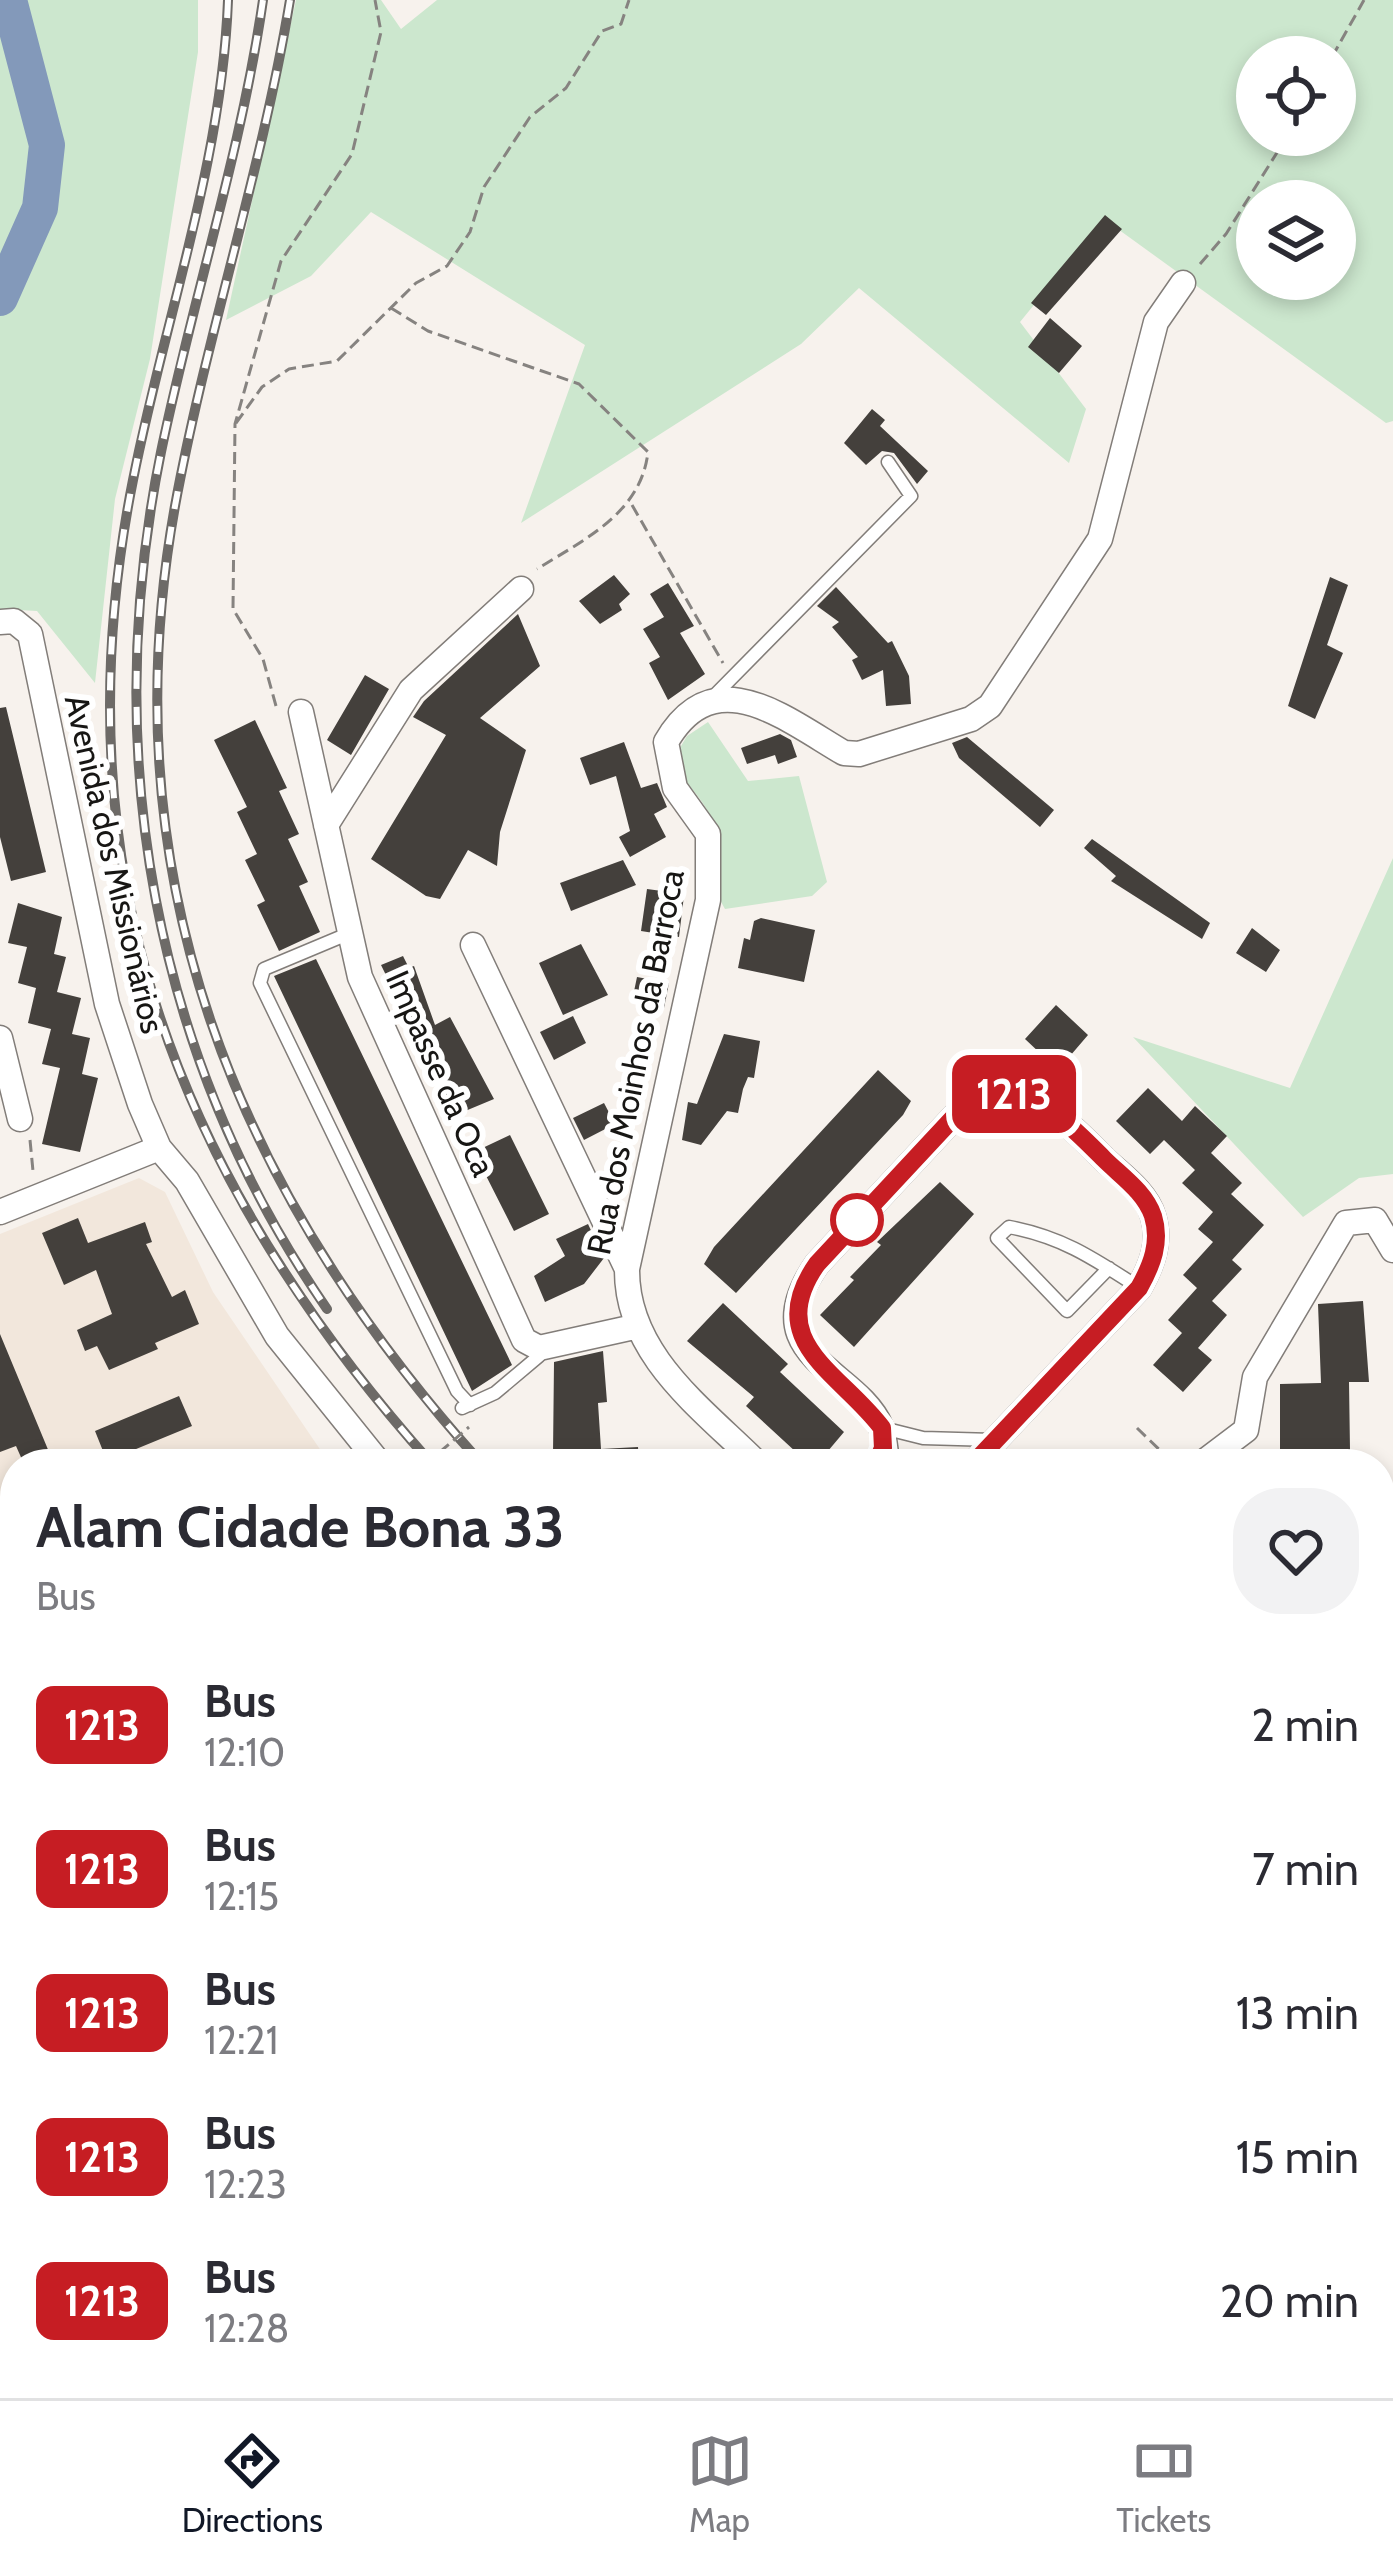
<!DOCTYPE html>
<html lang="en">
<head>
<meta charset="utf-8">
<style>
	:root { --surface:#fff; --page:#f2f2f3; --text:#2b2b33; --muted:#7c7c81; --line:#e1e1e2; --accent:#111827 }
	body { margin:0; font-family:Cabin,sans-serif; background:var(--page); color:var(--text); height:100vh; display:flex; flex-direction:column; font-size:45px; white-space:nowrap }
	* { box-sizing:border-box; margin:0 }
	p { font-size:39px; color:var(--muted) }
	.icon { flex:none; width:66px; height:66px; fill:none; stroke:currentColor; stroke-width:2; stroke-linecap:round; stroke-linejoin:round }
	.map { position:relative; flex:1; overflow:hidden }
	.sheet { position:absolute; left:0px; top:1449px; width:1395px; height:951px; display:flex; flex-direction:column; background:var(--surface); border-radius:48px 48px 0 0; box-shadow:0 6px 18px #0003 }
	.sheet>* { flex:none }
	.badge { padding:0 24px; border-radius:18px; font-size:42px; line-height:78px }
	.tools { position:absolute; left:1236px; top:36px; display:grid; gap:24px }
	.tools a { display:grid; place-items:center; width:120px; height:120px; border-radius:50%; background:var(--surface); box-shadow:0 6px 18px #0003; font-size:60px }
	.map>.badge { position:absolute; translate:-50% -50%; box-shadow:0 0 0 6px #fff }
	.round { display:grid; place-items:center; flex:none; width:126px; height:126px; border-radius:48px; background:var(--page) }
	.headline { display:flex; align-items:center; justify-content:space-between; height:204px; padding:0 36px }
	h1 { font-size:57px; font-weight:800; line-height:90px }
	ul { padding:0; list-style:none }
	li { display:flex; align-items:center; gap:36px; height:144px; padding:0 36px }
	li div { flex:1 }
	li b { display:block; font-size:45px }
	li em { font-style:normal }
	li .badge { min-width:132px; font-weight:700; text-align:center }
	.menu { display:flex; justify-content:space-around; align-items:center; height:168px; border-top:3px solid var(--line); background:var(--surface); font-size:33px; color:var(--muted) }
	.menu a { display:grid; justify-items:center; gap:6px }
	.menu .selected { color:var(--accent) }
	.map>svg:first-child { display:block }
</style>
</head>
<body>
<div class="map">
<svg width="1393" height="2398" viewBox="0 0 1393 2398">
	<rect width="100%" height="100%" fill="#f7f2ed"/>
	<path fill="#f2e7dc" d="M139 1178 165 1192 213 1292 330 1464H15V1727L0 1733V1234Z
		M0 1798 15 1808V1976L0 1939Z
		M1393 1844V1964H1380V1845Z"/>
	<path fill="#cce7ce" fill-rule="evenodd" d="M0 0H198V52L150 359 115 499 95 683 37 611 0 609Z
		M296 0H381L401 29 437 0H1393V421L1386 423 1104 219 1020 322 1086 409 1069 463 859 288 801 344 521 523 585 345 371 212 311 276 226 320ZM1257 57H1335V135H1257ZM1257 201H1335V279H1257Z
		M708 722 748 781 799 776 827 882 812 896 725 909C709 882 719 852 712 823 706 797 680 784 675 756L687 736Z
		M1393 858V1174L1359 1178 1303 1217 1133 1037 1290 1088Z
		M217 2385H937L948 2398H386L349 2391 217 2398Z"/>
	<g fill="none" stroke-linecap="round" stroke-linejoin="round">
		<path stroke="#8399ba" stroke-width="36" d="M0 298 40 208 47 145 9 0
			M0 2018 15 2038
			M898 2385 910 2398"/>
	</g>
	<path fill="#44403c" d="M1105 215 1122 229 1046 315 1031 303Z
		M1050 318 1082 346 1059 373 1028 347Z
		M872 409 885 420 880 426 928 471 917 484 894 453 882 451 866 465 844 443Z
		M614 575 630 594 619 604 622 610 600 624 579 601Z
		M1330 577 1348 585 1327 645 1343 653 1315 719 1288 706Z
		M668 583 694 626 680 633 705 674 668 700 649 663 660 657 643 629 664 617 650 594Z
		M836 587 888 643 892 641 909 676 911 704 886 706 883 670 862 680 852 660 858 657 832 627 839 622 817 606Z
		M518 614 540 666 480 718 526 750 500 832 497 866 468 850 440 899 426 896 371 859 446 735 413 717 424 701Z
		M365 675 389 689 351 755 327 740Z
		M6 707 46 872 11 881 0 837V708Z
		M255 720 287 788 279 791 299 834 288 839 308 882 299 886 320 932 279 951 257 905 265 901 245 860 257 854 237 812 247 807 214 740Z
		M780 734 791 740 797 757 778 764 775 755 747 764 741 748Z
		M967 737 1054 810 1040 827 959 758 952 743Z
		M624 742 641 788 657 783 667 807 654 814 666 837 630 857 619 837 630 831 616 776 590 785 580 758Z
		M1092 839 1210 923 1202 939 1111 881 1116 876 1084 848Z
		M623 860 636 885 571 911 560 883Z
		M662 884 685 887 679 937 641 931 647 889 662 891Z
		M18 903 62 917 54 954 66 957 57 992 81 998 72 1034 90 1038 82 1074 98 1078 80 1152 42 1144 60 1068 42 1064 51 1029 28 1023 36 988 18 983 27 947 8 943Z
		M761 918 815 930 804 982 738 968 744 938 750 940 754 921Z
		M1252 928 1280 950 1266 972 1236 953Z
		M581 944 608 995 563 1015 539 963Z
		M403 956 409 968 414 966 435 1025 450 1017 494 1099 458 1114 446 1097 381 965Z
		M316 959 512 1365 472 1391 274 976Z
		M637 977 669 983 664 1008 632 1001Z
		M1056 1005 1088 1035 1058 1070 1025 1039Z
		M573 1016 586 1043 554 1060 540 1032Z
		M724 1034 760 1041 754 1078 748 1077 743 1089 738 1113 727 1111 701 1145 682 1140 688 1102 697 1104Z
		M878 1070 911 1101 903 1115 736 1293 704 1264 714 1247Z
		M1148 1088 1182 1121 1195 1106 1227 1136 1211 1153 1242 1183 1231 1194 1264 1225 1232 1260 1242 1269 1212 1301 1227 1315 1198 1348 1212 1360 1183 1392 1153 1365 1182 1333 1168 1320 1197 1288 1183 1275 1213 1242 1198 1229 1213 1212 1182 1183 1195 1170 1164 1140 1150 1154 1116 1121Z
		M604 1103 615 1124 584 1140 573 1118Z
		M510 1135 549 1214 514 1231 474 1152Z
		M940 1182 974 1214 854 1347 820 1315 854 1280 850 1277 881 1245 877 1242Z
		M78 1218 88 1243 145 1222 152 1242 146 1244 172 1297 185 1290 199 1324 155 1343 158 1349 109 1370 97 1346 85 1351 77 1330 112 1314 96 1270 64 1285 42 1233Z
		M588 1224 604 1258 584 1284 545 1302 534 1276 565 1256 556 1239Z
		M1363 1301 1369 1382H1349L1350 1450H1311V1464H1280V1384L1321 1383 1318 1304Z
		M723 1303 788 1364 780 1372 844 1432 817 1464H809L746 1406 754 1397 687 1341Z
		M0 1334 54 1464H24L16 1446 0 1452Z
		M603 1351 607 1402 598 1403 601 1449 638 1447 639 1464H572L571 1451 553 1453 554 1362Z
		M179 1396 192 1426 107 1461 95 1431Z"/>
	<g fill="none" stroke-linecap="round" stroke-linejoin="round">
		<defs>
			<path id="lane" d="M712 698 911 496 888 462
				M350 933 264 969 260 983 457 1391 470 1405
				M1109 1268 1067 1311 997 1238 1009 1227C1062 1237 1093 1258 1138 1287
				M462 1408 495 1393 539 1356V1348
				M883 1428 923 1438 993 1440
				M1380 1833 1393 1829"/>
			<path id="street" d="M0 622 14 621 30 634 107 1004 140 1104 159 1148 187 1181 277 1336 380 1464
				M301 712 360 977 524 1340 539 1348 634 1327
				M326 825 411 690 521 589
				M473 945 627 1269
				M0 1038 20 1119
				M0 1212 159 1148
				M758 1464C702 1408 626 1355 627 1269L708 900V834L675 788 666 742C714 659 784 718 844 753L859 754 971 719 990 706 1100 539 1156 322 1183 283
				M888 1464C885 1453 885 1437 881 1427 857 1369 752 1357 817 1264L955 1116C1012 1063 1062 1117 1104 1159 1121 1175 1146 1192 1153 1216 1161 1242 1152 1265 1139 1288L973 1464
				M1201 1464 1246 1430 1255 1377 1346 1223 1375 1220 1393 1250
				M1380 1592 1393 1579
				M0 1749 15 1759
				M1380 1999H1393
				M0 2141 15 2158
				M1380 2155 1393 2160
				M1380 2322 1393 2315
				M1096 2385 1107 2398
				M1264 2385 1272 2398
				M2 2393 3 2398"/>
		</defs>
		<use href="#lane" stroke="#827d79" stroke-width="15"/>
		<use href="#street" stroke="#827d79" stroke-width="27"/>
		<path stroke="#868380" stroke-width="3" stroke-dasharray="12 6" stroke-linecap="butt" d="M1332 57 1364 0
			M1200 264 1226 234 1288 135
			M391 308 428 331 579 384 648 452C641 513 585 539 537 569
			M236 423 262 387 289 369 337 361 416 283 447 266 470 232 484 187 530 117 566 88 602 31 621 24 629 0
			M632 505 723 663
			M276 706 263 659 233 609 235 424 281 261 352 154 381 32 375 0
			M30 1140 33 1171
			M1137 1428 1166 1456 1162 1464
			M400 1454 412 1464
			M1380 1806 1393 1805
			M1380 2211 1393 2195
			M464 2385 470 2398
			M553 2385 635 2398
			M718 2385 726 2398
			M846 2385 849 2398
			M858 2385 871 2398
			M927 2385 939 2398"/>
		<use href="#lane" stroke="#fff" stroke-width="12"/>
		<use href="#street" stroke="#fff" stroke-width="24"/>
		<defs>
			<path id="rail" d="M228 0C222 163 164 321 133 480 56 867 175 1176 432 1464
				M263 0C241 153 192 301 161 452 100 753 152 1055 327 1309
				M290 0C262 170 206 336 175 506 108 877 235 1190 482 1464
				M1193 2385 1200 2398
				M1220 2385 1227 2398"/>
		</defs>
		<use href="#rail" stroke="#6d6a67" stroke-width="10"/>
		<use href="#rail" stroke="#fff" stroke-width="6" stroke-dasharray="18" stroke-linecap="butt"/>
		<path stroke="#868380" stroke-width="3" stroke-dasharray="12 6" stroke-linecap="butt" d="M426 1464 469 1427"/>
	</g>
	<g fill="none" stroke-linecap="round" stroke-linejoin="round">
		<defs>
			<path id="line" d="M876 1464 883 1448 882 1428C841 1373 762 1342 817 1264L955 1116C1012 1064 1062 1117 1104 1159 1121 1176 1145 1192 1153 1216 1161 1242 1152 1265 1139 1288L973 1464"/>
		</defs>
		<use href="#line" stroke="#fff" stroke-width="27"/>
		<use href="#line" stroke="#c61d23" stroke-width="18"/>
	</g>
	<circle fill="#fff" stroke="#c61d23" stroke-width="6" cx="857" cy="1220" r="24"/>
	<g text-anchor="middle" stroke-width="12" stroke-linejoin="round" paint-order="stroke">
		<g font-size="33" fill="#171614" stroke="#fff">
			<text transform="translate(115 864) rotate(77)" y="12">Avenida dos Missionários</text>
			<text transform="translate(635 1062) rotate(-79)" y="12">Rua dos Moinhos da Barroca</text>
			<text transform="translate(441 1073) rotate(66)" y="12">Impasse da Oca</text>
		</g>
	</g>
</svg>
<div class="tools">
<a><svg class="icon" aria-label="locate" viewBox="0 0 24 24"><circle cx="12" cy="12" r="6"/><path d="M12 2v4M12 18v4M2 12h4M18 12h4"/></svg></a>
<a><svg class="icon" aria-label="layers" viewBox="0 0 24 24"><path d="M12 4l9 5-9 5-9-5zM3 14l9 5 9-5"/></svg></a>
</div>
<b class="badge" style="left:1014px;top:1094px;background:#c61d23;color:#fff">1213</b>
<section class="sheet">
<div class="headline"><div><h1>Alam Cidade Bona 33</h1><p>Bus</p></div><a class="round"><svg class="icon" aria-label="heart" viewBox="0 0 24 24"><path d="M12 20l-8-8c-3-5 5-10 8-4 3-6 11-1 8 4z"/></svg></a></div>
<ul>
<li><span class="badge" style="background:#c61d23;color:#fff">1213</span><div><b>Bus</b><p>12:10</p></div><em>2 min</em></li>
<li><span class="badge" style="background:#c61d23;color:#fff">1213</span><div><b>Bus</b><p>12:15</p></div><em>7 min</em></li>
<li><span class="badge" style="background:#c61d23;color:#fff">1213</span><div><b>Bus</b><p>12:21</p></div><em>13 min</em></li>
<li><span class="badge" style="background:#c61d23;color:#fff">1213</span><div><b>Bus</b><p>12:23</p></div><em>15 min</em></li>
<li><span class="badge" style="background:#c61d23;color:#fff">1213</span><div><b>Bus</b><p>12:28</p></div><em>20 min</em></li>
</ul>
</section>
</div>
<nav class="menu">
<a class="selected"><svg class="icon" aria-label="directions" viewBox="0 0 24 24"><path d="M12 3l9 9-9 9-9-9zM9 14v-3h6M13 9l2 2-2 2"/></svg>Directions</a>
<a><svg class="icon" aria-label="map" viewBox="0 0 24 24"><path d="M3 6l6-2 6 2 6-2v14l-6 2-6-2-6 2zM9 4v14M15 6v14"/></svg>Map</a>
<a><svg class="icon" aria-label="tickets" viewBox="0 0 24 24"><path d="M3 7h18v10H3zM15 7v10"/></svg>Tickets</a>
</nav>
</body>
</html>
